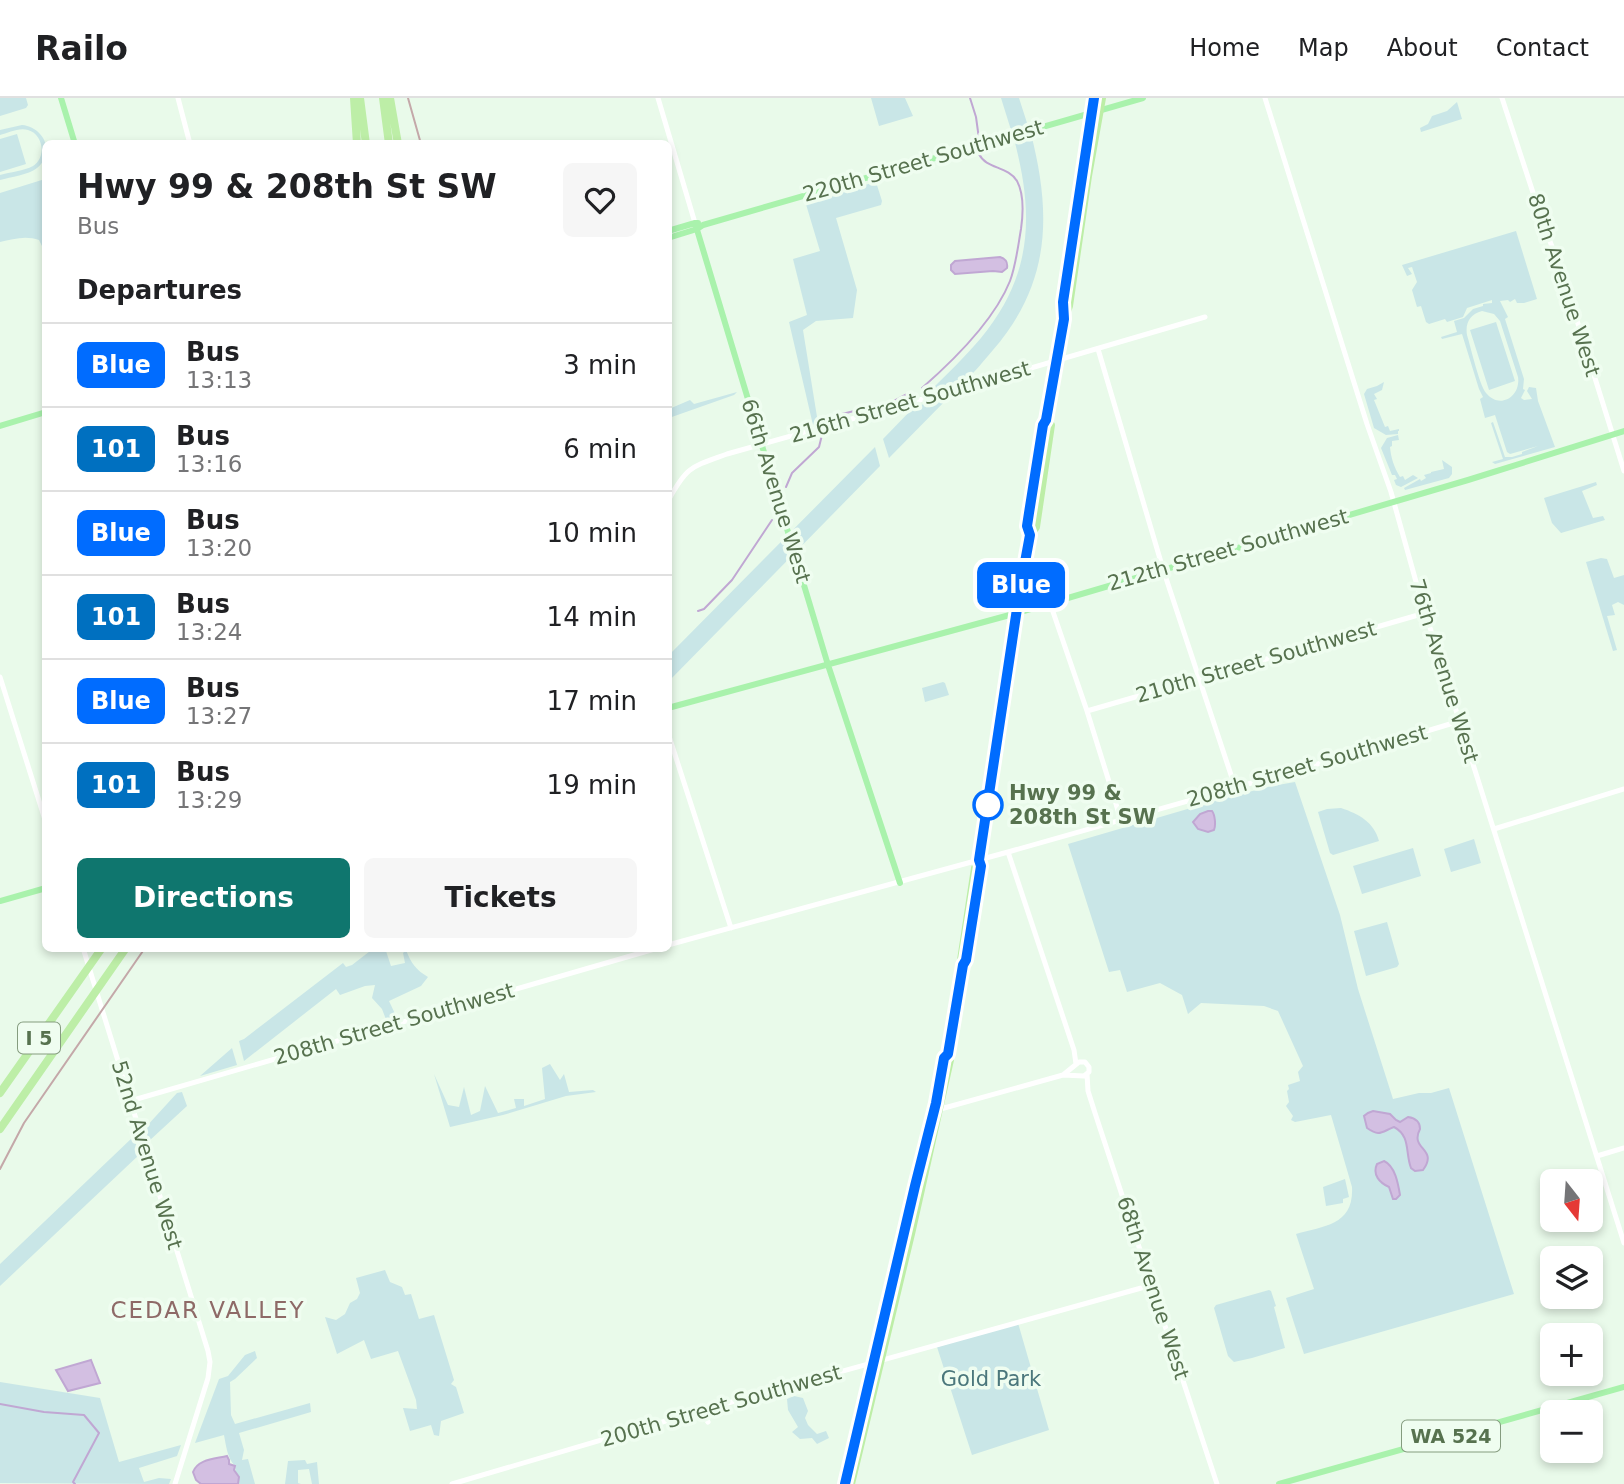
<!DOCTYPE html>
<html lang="en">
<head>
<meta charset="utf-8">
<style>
	:root { --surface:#fff; --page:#f6f6f6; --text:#202124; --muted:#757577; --line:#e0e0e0; --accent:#0f766e }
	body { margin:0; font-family:"DejaVu Sans",sans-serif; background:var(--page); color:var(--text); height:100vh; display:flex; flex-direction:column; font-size:26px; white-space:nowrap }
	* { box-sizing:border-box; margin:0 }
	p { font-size:23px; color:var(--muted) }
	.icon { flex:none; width:38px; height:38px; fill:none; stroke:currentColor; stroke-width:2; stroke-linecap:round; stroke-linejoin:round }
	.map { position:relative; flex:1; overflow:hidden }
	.panel { position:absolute; left:42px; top:42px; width:630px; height:812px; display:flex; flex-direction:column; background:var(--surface); border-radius:10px; box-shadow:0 4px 10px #0003 }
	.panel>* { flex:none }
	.badge { padding:0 14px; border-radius:10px; font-size:24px; line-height:46px }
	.needle { width:46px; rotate:163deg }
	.tools { position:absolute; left:1540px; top:1071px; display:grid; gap:14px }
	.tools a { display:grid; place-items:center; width:63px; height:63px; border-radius:10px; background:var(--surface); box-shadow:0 4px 10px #0003; font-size:35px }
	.map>.badge { position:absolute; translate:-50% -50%; box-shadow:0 0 0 4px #fff }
	h2 { padding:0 35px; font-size:26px; line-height:63px }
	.round { display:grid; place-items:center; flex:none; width:74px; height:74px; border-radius:10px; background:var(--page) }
	.head { display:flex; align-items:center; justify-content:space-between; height:119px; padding:0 35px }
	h1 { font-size:33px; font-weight:700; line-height:52px }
	.button { display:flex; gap:14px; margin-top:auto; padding:14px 35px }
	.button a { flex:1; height:80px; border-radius:10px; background:var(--accent); color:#fff; font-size:28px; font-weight:700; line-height:80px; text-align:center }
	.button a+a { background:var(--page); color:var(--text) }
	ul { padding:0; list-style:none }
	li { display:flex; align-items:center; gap:21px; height:84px; padding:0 35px; border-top:2px solid var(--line) }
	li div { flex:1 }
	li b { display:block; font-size:26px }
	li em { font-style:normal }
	li .badge { min-width:77px; font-weight:700; text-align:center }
	header { display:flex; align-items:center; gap:42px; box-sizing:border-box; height:98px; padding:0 35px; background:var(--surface); border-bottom:2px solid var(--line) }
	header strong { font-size:33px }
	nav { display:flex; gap:38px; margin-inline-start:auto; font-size:24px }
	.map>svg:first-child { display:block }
</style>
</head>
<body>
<header>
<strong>Railo</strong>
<nav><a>Home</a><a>Map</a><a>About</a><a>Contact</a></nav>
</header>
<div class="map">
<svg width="1624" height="1386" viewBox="0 0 1624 1386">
	<rect width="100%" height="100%" fill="#e9faea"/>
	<path fill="#c9e6e7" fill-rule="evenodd" d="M0 0H26L28 7 26 10 0 18Z
		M871 0H905L913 18 879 28Z
		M1001 0H1019L1028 28 1011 32Z
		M1457 4 1462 21 1421 34 1420 30 1428 26 1432 18 1447 13Z
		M22 27C44 29 56 55 37 70 28 77 11 79 0 82V77C10 74 24 73 33 68 47 59 43 36 28 32 19 29 8 35 0 37V32Z
		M17 36 26 66 0 74V41Z
		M1031 36C1052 118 1050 186 993 252 984 262 975 275 964 283 955 290 939 292 928 295 946 277 965 259 981 240 1033 177 1034 116 1014 41Z
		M45 81H46L45 173 42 168 45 154 39 142C26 137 13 141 0 144V95Z
		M876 84 882 103 881 107 836 120 857 192 853 220 816 223 803 232 818 325 813 327 789 224 807 217 793 161 820 153 805 103Z
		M1516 133 1537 201 1524 205H1517L1515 201 1510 204 1508 202 1500 203 1508 219 1505 221 1524 281 1523 291 1525 292 1521 300 1524 302 1532 301 1527 293 1529 289 1536 290 1538 303 1555 349 1495 366 1492 364 1503 361 1491 325 1493 324 1505 359H1512L1522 356V354L1538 348 1510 356 1507 354 1495 317 1485 320 1480 301 1483 299 1479 291 1462 236 1442 241 1441 239 1457 234 1454 223 1464 220 1473 211 1483 208V206L1492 205V202L1467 210 1463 219 1447 224 1445 221 1429 226 1426 224 1421 208 1417 209 1412 192 1417 184 1412 169 1408 170 1412 176 1407 178 1402 167ZM1482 213 1494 216 1500 223 1518 279C1521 298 1500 312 1486 295 1479 286 1471 250 1467 237 1465 225 1470 216 1482 213Z
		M1496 224 1515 283 1489 292 1470 232Z
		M1384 284 1382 292 1374 296 1377 301 1374 302 1385 329 1388 328 1390 333 1399 331V333H1398V336L1386 337 1374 330 1364 296 1367 291 1377 288Z
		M737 294 734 297 669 320V311L690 302 694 306Z
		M949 299 889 360 883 341 914 309Z
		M1398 337 1399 342 1392 343V348L1390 349C1391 360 1394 369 1400 379L1403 378 1405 382 1413 377 1418 380 1401 389 1396 387 1394 382 1397 381 1395 377H1392L1381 350 1387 340Z
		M875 349 880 368 669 583V557Z
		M1442 362 1452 369V376L1449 380 1405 392 1404 390 1420 381 1421 383 1426 380 1424 377 1431 375V374L1444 371Z
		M1596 384 1597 387 1582 393 1593 420 1603 418 1605 422 1561 435 1552 425 1544 400Z
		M1601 460 1607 461 1614 480 1624 477V507L1618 504 1612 507 1615 517 1607 518 1617 552 1613 553 1586 464Z
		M943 584 945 585 949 597 925 604 922 590Z
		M1295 684 1340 817 1358 891 1393 1001 1419 995H1431L1449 990 1514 1196 1304 1256 1286 1200 1314 1191 1296 1136C1325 1128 1354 1127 1352 1089L1331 1017 1295 1024 1291 1022 1293 1018 1286 1008 1289 1004 1287 993 1289 991 1288 987 1300 983 1298 974 1303 968 1278 913 1264 908 1201 905 1188 916 1182 897 1160 885 1127 894 1120 872 1109 874 1068 746 1225 700 1272 688Z
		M1341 710C1359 716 1374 724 1379 743L1333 757 1330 755 1318 714 1327 711Z
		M1474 741 1481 765 1451 774 1444 751Z
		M1413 750 1421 778 1362 796 1353 768Z
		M1387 824 1399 866 1397 869 1366 878 1354 833Z
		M374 850 389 851 386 853 391 868 405 865 403 855 406 852C411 865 416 872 428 879L421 888 389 903 397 920 387 924 382 911 372 900 375 887 365 888 340 897 336 891 244 963 239 943 244 941 343 865 346 869 352 867Z
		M232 950 237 967 200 978Z
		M550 966 560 982 564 976 569 994 593 992 596 994 566 998 503 1017 450 1029 434 976 448 1007 459 1009 464 989 471 1017 480 1013 485 988 498 1015 516 1010 514 1001H524V1008L545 1001 542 970Z
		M182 994 187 1008 149 1043 145 1030 177 995Z
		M133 1039 140 1056 0 1188V1166Z
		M1345 1081 1349 1099 1343 1101V1105L1326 1108 1323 1089Z
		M385 1172 390 1184 402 1189 405 1197 411 1196 419 1221 434 1217 454 1282 451 1286 456 1289 464 1315 441 1323 439 1338 434 1337 431 1327 410 1333 403 1310 417 1311 416 1302 398 1253 371 1261 364 1242 337 1256 325 1219 336 1222 345 1216 350 1205 357 1201 360 1195 356 1180Z
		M1269 1192 1271 1193 1276 1208 1274 1209 1285 1250 1252 1260 1234 1264 1228 1258 1214 1210 1216 1207Z
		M1018 1225 1049 1332 972 1357 937 1249Z
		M255 1253 257 1260 235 1281 230 1284 231 1317 235 1326 310 1305 311 1314 239 1335 244 1352 242 1362 248 1361 255 1386H237L235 1368C227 1360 226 1347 224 1337L195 1345 219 1281 228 1278 245 1257Z
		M0 1284 100 1300 119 1364 181 1347 177 1358 139 1370 144 1384 159 1380 171 1381 169 1386 0 1385Z
		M794 1298 803 1300 808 1313 805 1320 808 1327 817 1336 826 1333 829 1340 817 1346 812 1340 800 1341 792 1334 798 1329 788 1312 787 1301Z
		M305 1362 307 1366 317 1364 319 1386H312L309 1371 298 1372V1385L301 1386H285L288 1363Z"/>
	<path fill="#d3bfe2" stroke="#c0a7d3" stroke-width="2" d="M1000 159C1006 161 1008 164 1007 170L1002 174 993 173 955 176 951 172V167L955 163Z
		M1208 713H1212C1215 717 1216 727 1214 732L1208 734 1198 731 1193 724 1200 716Z
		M1373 1013 1390 1016 1396 1022 1400 1024 1408 1019C1415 1020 1420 1024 1420 1031 1409 1052 1439 1050 1423 1072L1415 1073 1411 1070C1405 1055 1411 1038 1394 1029 1381 1034 1380 1039 1367 1030L1364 1018 1368 1015Z
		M1384 1063C1395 1068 1398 1085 1400 1097L1396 1101H1393L1389 1089C1380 1085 1372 1077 1377 1066Z
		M91 1262 100 1285 68 1293 56 1272Z
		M227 1358 229 1362V1366L235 1368 234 1372 239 1379 238 1386H201L196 1382 193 1374C198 1361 215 1361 227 1358Z"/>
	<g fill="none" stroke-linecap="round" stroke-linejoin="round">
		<path stroke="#c0a7d3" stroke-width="2" d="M970 0 976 19 979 41
			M922 290C954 262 994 223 1010 183 1016 167 1018 148 1021 131 1023 117 1024 96 1017 83 1008 68 986 71 979 56
			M834 318 894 303 909 295
			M786 389 792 375 819 349 822 337
			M698 513 704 511 732 482 772 422
			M0 1306 44 1314 84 1317 99 1335 73 1384 75 1386"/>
		<path stroke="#fff" stroke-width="5" d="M178 0 190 46
			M658 0 695 125
			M1265 0 1367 326 1391 394 1420 498 1624 1145
			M1502 0 1541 119 1564 181 1624 373
			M1098 251 1163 471 1235 689
			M668 403C687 368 691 369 727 356L980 285 1205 219
			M1050 505 1087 613 1121 722
			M0 579 46 725
			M1087 613 1425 515
			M668 635 731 830
			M1494 731 1624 691
			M1008 754 1074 952 1076 966
			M668 847 1008 754 1301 671 1460 623
			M83 850 208 1253 210 1264 208 1280 175 1386
			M1087 976 1088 993 1095 1015 1217 1386
			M130 1003 658 850
			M937 1012 1063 977 1084 978 1089 974V969L1085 964H1079L1063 977
			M1597 1058 1624 1050
			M696 1315 704 1318 708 1324
			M452 1386 710 1310 1152 1187"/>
		<path stroke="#a9f2ac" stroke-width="6" d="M61 0 75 46
			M695 125 828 567 900 785
			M668 133 695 125H698
			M668 140 697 131 703 127 1143 0
			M0 328 46 314
			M668 610 1017 515 1468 382 1624 333
			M0 803 46 790
			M1279 1386 1624 1289"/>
		<path stroke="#bdeea7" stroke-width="8" d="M354 0 357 46
			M360 0 366 46
			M383 0 389 46
			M390 0 398 46
			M1064 218 1063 201 1094 0
			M1030 437 1027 428 1043 327 1047 322C1053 285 1055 243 1069 208L1088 78 1102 0
			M963 867 961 862 975 770 979 762
			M940 985 944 960 948 955
			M0 995 102 850
			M0 1031 126 850
			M845 1386 915 1088 935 1011
			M851 1386 911 1136 950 962 948 955 949 948 963 867 966 862 981 768 979 762 1024 464 1030 437 1036 429 1051 327 1047 322"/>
		<path stroke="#c4a8a9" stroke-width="2" d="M408 0 421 46
			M0 1071 24 1025 145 850"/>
	</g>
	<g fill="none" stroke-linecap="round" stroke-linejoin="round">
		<defs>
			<path id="line" d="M845 1386 915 1088 936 1005 944 960 948 956 963 867 966 862 981 768 979 762 1020 491 1030 437 1027 428 1029 415 1043 327 1046 322 1064 221 1063 204 1094 0"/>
		</defs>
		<use href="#line" stroke="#fff" stroke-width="16"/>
		<use href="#line" stroke="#006cff" stroke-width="10"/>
	</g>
	<circle fill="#fff" stroke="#006cff" stroke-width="3.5" cx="988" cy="707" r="14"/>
	<g text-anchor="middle" stroke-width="7" stroke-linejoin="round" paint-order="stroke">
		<g fill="#effdf0" stroke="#859c7f" stroke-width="2">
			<rect x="18" y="924.5" width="42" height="31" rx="5"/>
			<rect x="1402" y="1322.5" width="98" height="31" rx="5"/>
		</g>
		<g font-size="19" font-weight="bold" fill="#57724f">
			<text x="39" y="947">I 5</text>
			<text x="1451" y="1345">WA 524</text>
		</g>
		<g font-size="21" fill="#57724f" stroke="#effdf0">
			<text transform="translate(923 63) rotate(-16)" y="7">220th Street Southwest</text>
			<text transform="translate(1564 187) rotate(72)" y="7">80th Avenue West</text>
			<text transform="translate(910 304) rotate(-16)" y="7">216th Street Southwest</text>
			<text transform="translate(776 393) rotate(73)" y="7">66th Avenue West</text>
			<text transform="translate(1228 452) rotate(-16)" y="7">212th Street Southwest</text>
			<text transform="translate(1256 564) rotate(-16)" y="7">210th Street Southwest</text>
			<text transform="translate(1444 573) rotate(73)" y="7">76th Avenue West</text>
			<text transform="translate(1307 668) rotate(-16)" y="7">208th Street Southwest</text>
			<text transform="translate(394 926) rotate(-16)" y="7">208th Street Southwest</text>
			<text transform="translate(147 1057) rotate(73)" y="7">52nd Avenue West</text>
			<text transform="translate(1153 1190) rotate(72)" y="7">68th Avenue West</text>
			<text transform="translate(721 1308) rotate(-16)" y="7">200th Street Southwest</text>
		</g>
		<g font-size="21" font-weight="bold" fill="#57724f" stroke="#effdf0" text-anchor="start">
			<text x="1009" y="702">Hwy 99 &amp;<tspan x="1009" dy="24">208th St SW</tspan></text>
		</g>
		<g font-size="21" fill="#4b777c" stroke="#effdf0">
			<text x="991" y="1288">Gold Park</text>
		</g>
		<g font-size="23" letter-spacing="2" fill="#8e6a67" stroke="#effdf0">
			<text x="208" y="1220">CEDAR VALLEY</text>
		</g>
	</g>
</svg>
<div class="tools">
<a><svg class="needle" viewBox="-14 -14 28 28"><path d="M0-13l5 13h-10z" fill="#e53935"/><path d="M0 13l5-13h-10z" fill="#757577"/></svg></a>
<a><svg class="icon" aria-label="layers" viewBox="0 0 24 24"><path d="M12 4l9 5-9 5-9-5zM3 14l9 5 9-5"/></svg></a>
<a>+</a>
<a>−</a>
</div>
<b class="badge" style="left:1021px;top:487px;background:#006cff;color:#fff">Blue</b>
<section class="panel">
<div class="head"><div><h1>Hwy 99 &amp; 208th St SW</h1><p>Bus</p></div><a class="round"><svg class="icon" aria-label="heart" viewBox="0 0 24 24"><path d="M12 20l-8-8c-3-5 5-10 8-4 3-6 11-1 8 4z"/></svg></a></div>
<h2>Departures</h2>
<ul>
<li><span class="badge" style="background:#006cff;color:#fff">Blue</span><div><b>Bus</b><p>13:13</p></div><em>3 min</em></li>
<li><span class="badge" style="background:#0070c0;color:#fff">101</span><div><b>Bus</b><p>13:16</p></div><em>6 min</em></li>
<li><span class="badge" style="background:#006cff;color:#fff">Blue</span><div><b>Bus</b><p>13:20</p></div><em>10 min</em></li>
<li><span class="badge" style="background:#0070c0;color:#fff">101</span><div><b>Bus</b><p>13:24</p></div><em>14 min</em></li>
<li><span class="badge" style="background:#006cff;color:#fff">Blue</span><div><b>Bus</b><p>13:27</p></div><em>17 min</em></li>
<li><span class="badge" style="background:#0070c0;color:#fff">101</span><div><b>Bus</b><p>13:29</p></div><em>19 min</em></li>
</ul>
<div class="button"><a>Directions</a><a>Tickets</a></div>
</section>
</div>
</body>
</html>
